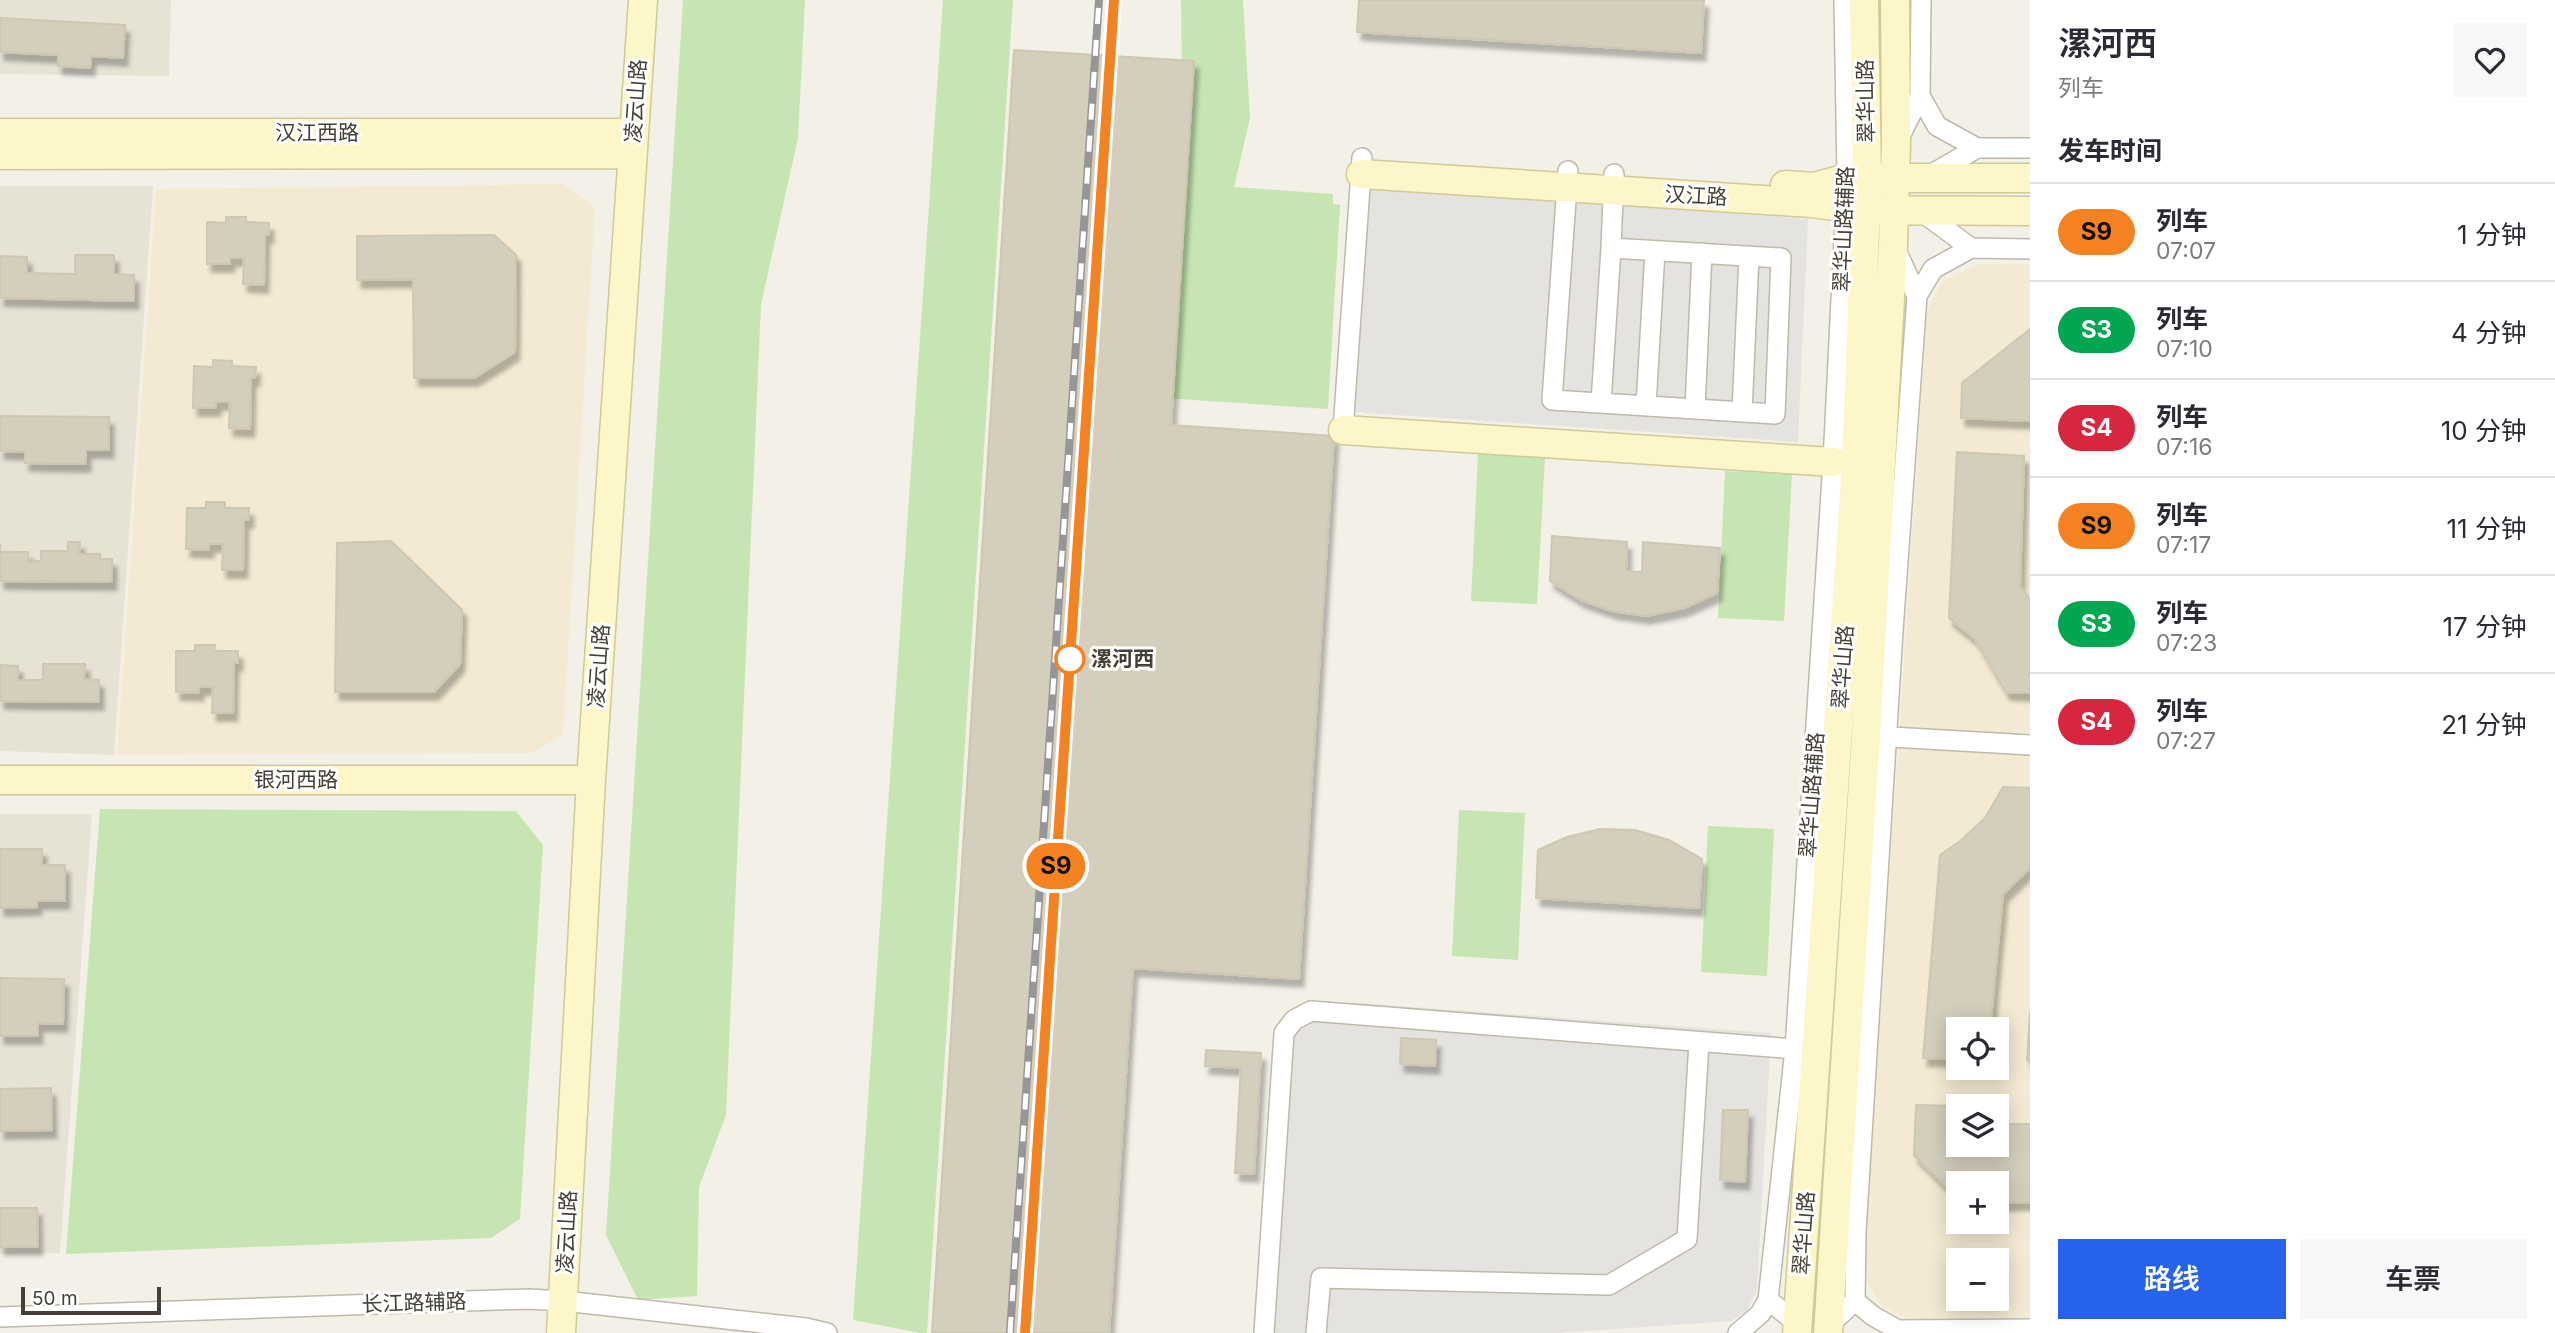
<!DOCTYPE html>
<html lang="zh">
<head>
<meta charset="utf-8">
<style>
	:root { --surface:#fff; --page:#f7f7f7; --text:#2b2b33; --muted:#7c7c81; --line:#e1e1e2; --accent:#2563eb }
	body { margin:0; font-family:Inter,"Noto Sans SC",sans-serif; background:var(--page); color:var(--text); height:100vh; display:flex; flex-direction:column; font-size:26px; white-space:nowrap }
	* { box-sizing:border-box; margin:0 }
	p { font-size:23px; color:var(--muted) }
	.icon { flex:none; width:38px; height:38px; fill:none; stroke:currentColor; stroke-width:2; stroke-linecap:round; stroke-linejoin:round }
	.map { position:relative; flex:1; overflow:hidden }
	.sheet { display:flex; flex-direction:column; background:var(--surface); width:525px }
	.sheet>* { flex:none }
	.badge { padding:0 14px; border-radius:23px; font-size:24px; line-height:46px }
	.tools { position:absolute; left:1946px; top:1017px; display:grid; gap:14px }
	.tools a { display:grid; place-items:center; width:63px; height:63px; border-radius:0px; background:var(--surface); box-shadow:0 4px 18px #0003; font-size:35px }
	.scale { position:absolute; left:21px; bottom:18px; width:140px; box-sizing:border-box; padding-left:7px; border:4px solid #454136; border-top:0; font-size:19px; line-height:24px; white-space:nowrap; color:#454136; -webkit-text-stroke:5px #fff; paint-order:stroke }
	.map>.badge { position:absolute; translate:-50% -50%; box-shadow:0 0 0 4px #fff }
	h2 { padding:0 28px; font-size:26px; line-height:63px }
	.round { display:grid; place-items:center; flex:none; width:74px; height:74px; border-radius:0px; background:var(--page) }
	.overview { display:flex; align-items:center; justify-content:space-between; height:119px; padding:0 28px }
	h1 { font-size:33px; font-weight:600; line-height:52px }
	.button { display:flex; gap:14px; margin-top:auto; padding:14px 28px }
	.button a { flex:1; height:80px; border-radius:0px; background:var(--accent); color:#fff; font-size:28px; font-weight:600; line-height:80px; text-align:center }
	.button a+a { background:var(--page); color:var(--text) }
	ul { padding:0; list-style:none }
	li { display:flex; align-items:center; gap:21px; height:98px; padding:0 28px; border-top:2px solid var(--line) }
	li div { flex:1 }
	li b { display:block; font-size:26px }
	li em { font-style:normal }
	li .badge { min-width:77px; font-weight:700; text-align:center }
	main { display:flex; flex:1; min-height:0 }
	.map>svg:first-child { display:block }
</style>
</head>
<body>
<main>
<div class="map">
<svg width="2030" height="1333" viewBox="0 0 2030 1333">
	<defs>
		<filter id="shadow"><feDropShadow dx="4.5" dy="8" stdDeviation="2" flood-color="#0004"/></filter>
	</defs>
	<rect width="100%" height="100%" fill="#f3f1e7"/>
	<path fill="#e6e3d5" d="M0 0H171L169 76 0 74Z
		M0 186H153L114 755 0 751Z
		M0 814H92L60 1253 0 1254Z"/>
	<path fill="#f4ead3" fill-rule="evenodd" d="M564 184 595 208 563 735 532 753 117 755 156 189Z
		M1980 264H2030V1318L1908 1320 1879 1303 1863 1274 1927 311 1943 280ZM1958 1029H1997V1068H1958ZM1958 1106H1997V1144H1958ZM1958 1183H1997V1222H1958ZM1958 1260H1997V1298H1958Z"/>
	<path fill="#c7e5b2" d="M683 0H805L798 138 761 304 726 1115 699 1187 697 1296 638 1300 606 1235Z
		M943 0H1013L927 1333H921L853 1320Z
		M1181 0H1243L1250 118 1234 187 1333 194V204L1340 205 1328 409 1163 398 1183 141Z
		M1478 454 1545 457 1537 604 1471 601Z
		M1725 471 1792 474 1784 621 1718 618Z
		M100 809 516 811 543 845 520 1219 491 1238 66 1254Z
		M1459 810 1525 813 1518 960 1452 956Z
		M1708 826 1774 829 1767 976 1701 972Z"/>
	<path fill="#e4e3df" d="M1352 186 1808 219 1798 442 1336 411Z
		M1303 1003H1357L1771 1033 1757 1290 1747 1311 1731 1321 1557 1333H1256L1275 1030 1286 1014Z"/>
	<path fill="#d4cebd" stroke="#cec7b1" stroke-width="2" filter="url(#shadow)" d="M1359 0H1704L1701 53 1357 32Z
		M0 18 125 25 123 58 91 56 90 68 58 66V55L0 52Z
		M1014 50 1194 61 1171 425 1334 436 1299 979 1133 968 1109 1333H932Z
		M226 217H246V222L269 223V235H265L264 285 243 284 244 258H230V264H207V222L226 223Z
		M494 235 516 255 515 352 474 378H414L413 279 357 280V236Z
		M75 255H114V274L134 275V301L0 298V256L27 257V273L75 274Z
		M2030 329V421L1961 418 1962 383Z
		M213 360 232 361V366L256 367 255 378H251L250 429 229 428 230 402H216V408H193L194 366 213 367Z
		M0 416 109 417V450H86V464L25 463V452L0 451Z
		M1957 452 2024 456 2020 586 2030 600V693L2006 692 1975 639 1949 618Z
		M206 502H225V508H249V520H244L243 570H222L223 544H209V550L186 549 187 508H206Z
		M1552 536 1627 542 1626 571 1642 572 1643 542 1720 548 1717 593 1684 608 1646 616 1612 611 1581 600 1550 581Z
		M391 541 462 610 460 664 434 692H335L337 543Z
		M68 542H80L79 554H100V559H112V582L0 581V544V552H28V561H41V551H68Z
		M195 645H215L214 651H238V663H234L233 713H212L213 687H199V693L176 692V651H195Z
		M43 664H85L84 679 99 680V702L0 701V665L18 666V680H43Z
		M2003 787 2030 788V868L2003 894 1990 1029H1958V1059L1923 1058 1940 855 1960 841 1985 818Z
		M1600 829 1635 830 1669 840 1702 859 1699 908 1536 898 1538 850 1567 837Z
		M0 849H42V865H65V901H37V907L0 908Z
		M0 978 64 979 63 1024 38 1023V1036H0Z
		M2030 1012V1063L2027 1060Z
		M1401 1038 1436 1040 1435 1066 1400 1064Z
		M1206 1050 1261 1053 1254 1174 1235 1173 1241 1068 1205 1066Z
		M51 1088 52 1130 0 1131V1089Z
		M1916 1105 1958 1106V1144H1997V1124H2030V1202L1997 1203V1183H1958V1198L1914 1155Z
		M1723 1110H1748L1745 1182 1720 1180Z
		M0 1208H37L38 1247H0Z"/>
	<g fill="none" stroke-linecap="round" stroke-linejoin="round">
		<defs>
			<path id="street" d="M1920 96 1937 126 1977 148
				M1898 140 1920 96 1921 0
				M1568 171 1552 400 1775 414 1781 258 1611 248 1614 174
				M1927 177 1977 148H2030
				M1922 212 1971 248 2030 249
				M1917 296 1933 269 1971 248
				M1601 403 1611 248
				M1646 406 1655 251
				M1695 409 1702 253
				M1742 412 1749 256
				M1343 430 1362 158
				M1874 736 2030 745
				M1855 1301 1873 1316 1898 1330
				M0 1317 528 1299 564 1301 806 1328 827 1333
				M1797 1323 1768 1300 1795 1049 1833 462 1847 178 1844 0
				M1828 1326 1855 1301 1856 1232 1893 631 1917 296 1896 250
				M1264 1333 1284 1033 1294 1020 1311 1011 1795 1049
				M1316 1333 1321 1278 1609 1285 1687 1239 1699 1043
				M1738 1333 1760 1314 1768 1300
				M1896 1333 1898 1330 2030 1329"/>
			<path id="secondary" d="M0 133H634
				M0 155 632 154
				M1361 174 1812 203 1865 210 2030 211
				M1785 185 1814 187 1847 178H2030
				M1343 430 1833 462
				M0 780H591
				M561 1333 591 780 643 0
				M1797 1333 1856 464 1867 178 1864 0
				M1828 1333 1866 735 1893 244 1896 144 1895 0"/>
		</defs>
		<use href="#street" stroke="#beb9aa" stroke-width="22"/>
		<use href="#secondary" stroke="#d0c998" stroke-width="31"/>
		<use href="#street" stroke="#fff" stroke-width="19"/>
		<use href="#secondary" stroke="#fcf6c8" stroke-width="28"/>
		<defs>
			<path id="rail" d="M1010 1333 1099 0
				M1025 1333 1114 0"/>
		</defs>
		<use href="#rail" stroke="#969696" stroke-width="8"/>
		<use href="#rail" stroke="#fff" stroke-width="5" stroke-dasharray="16" stroke-linecap="butt"/>
	</g>
	<g fill="none" stroke-linecap="round" stroke-linejoin="round">
		<defs>
			<path id="line" d="M1025 1333 1114 0"/>
		</defs>
		<use href="#line" stroke="#fff" stroke-width="16"/>
		<use href="#line" stroke="#f58220" stroke-width="10"/>
	</g>
	<circle fill="#fff" stroke="#f58220" stroke-width="3.5" cx="1070" cy="659" r="14"/>
	<g text-anchor="middle" stroke-width="6" stroke-linejoin="round" paint-order="stroke">
		<g font-size="21" fill="#454136" stroke="#fff">
			<text transform="translate(636 101) rotate(-86)" y="7">凌云山路</text>
			<text transform="translate(1866 101) rotate(-91)" y="7">翠华山路</text>
			<text x="317" y="140">汉江西路</text>
			<text transform="translate(1696 196) rotate(3)" y="7">汉江路</text>
			<text transform="translate(1844 229) rotate(-88)" y="7">翠华山路辅路</text>
			<text transform="translate(599 666) rotate(-86)" y="7">凌云山路</text>
			<text transform="translate(1843 667) rotate(-86)" y="7">翠华山路</text>
			<text x="296" y="787">银河西路</text>
			<text transform="translate(1812 795) rotate(-86)" y="7">翠华山路辅路</text>
			<text transform="translate(567 1232) rotate(-87)" y="7">凌云山路</text>
			<text transform="translate(1804 1233) rotate(-86)" y="7">翠华山路</text>
			<text transform="translate(414 1303) rotate(-2)" y="7">长江路辅路</text>
		</g>
		<g font-size="21" font-weight="bold" fill="#454136" stroke="#fff" text-anchor="start">
			<text x="1091" y="666">漯河西</text>
		</g>
	</g>
</svg>
<div class="tools">
<a><svg class="icon" aria-label="locate" viewBox="0 0 24 24"><circle cx="12" cy="12" r="6"/><path d="M12 2v4M12 18v4M2 12h4M18 12h4"/></svg></a>
<a><svg class="icon" aria-label="layers" viewBox="0 0 24 24"><path d="M12 4l9 5-9 5-9-5zM3 14l9 5 9-5"/></svg></a>
<a>+</a>
<a>−</a>
</div>
<div class="scale">50 m</div>
<b class="badge" style="left:1056px;top:866px;background:#f58220;color:#111">S9</b>
</div>
<section class="sheet">
<div class="overview"><div><h1>漯河西</h1><p>列车</p></div><a class="round"><svg class="icon" aria-label="heart" viewBox="0 0 24 24"><path d="M12 20l-8-8c-3-5 5-10 8-4 3-6 11-1 8 4z"/></svg></a></div>
<h2>发车时间</h2>
<ul>
<li><span class="badge" style="background:#f58220;color:#111">S9</span><div><b>列车</b><p>07:07</p></div><em>1 分钟</em></li>
<li><span class="badge" style="background:#00a651;color:#fff">S3</span><div><b>列车</b><p>07:10</p></div><em>4 分钟</em></li>
<li><span class="badge" style="background:#d7263d;color:#fff">S4</span><div><b>列车</b><p>07:16</p></div><em>10 分钟</em></li>
<li><span class="badge" style="background:#f58220;color:#111">S9</span><div><b>列车</b><p>07:17</p></div><em>11 分钟</em></li>
<li><span class="badge" style="background:#00a651;color:#fff">S3</span><div><b>列车</b><p>07:23</p></div><em>17 分钟</em></li>
<li><span class="badge" style="background:#d7263d;color:#fff">S4</span><div><b>列车</b><p>07:27</p></div><em>21 分钟</em></li>
</ul>
<div class="button"><a>路线</a><a>车票</a></div>
</section>
</main>
</body>
</html>
